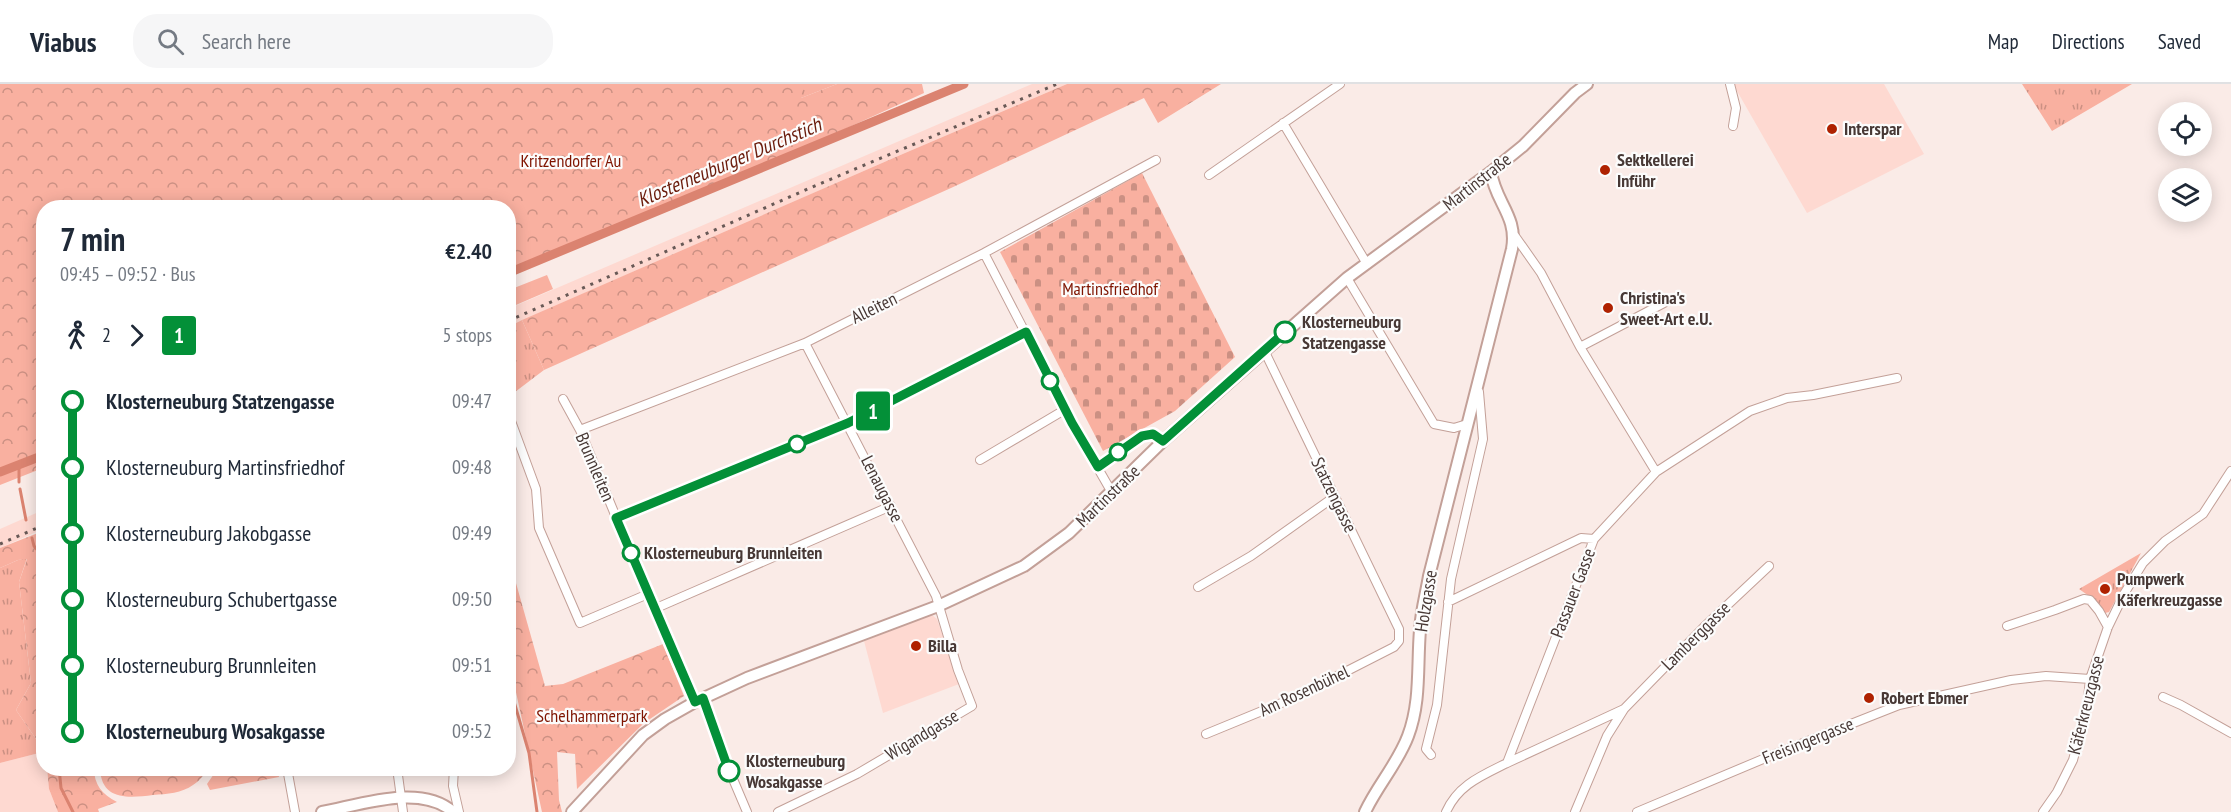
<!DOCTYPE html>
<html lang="en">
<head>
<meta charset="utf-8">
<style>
	:root { --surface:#fff; --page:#f6f6f7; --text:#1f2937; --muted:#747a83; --line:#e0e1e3 }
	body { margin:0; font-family:"PT Sans Narrow",sans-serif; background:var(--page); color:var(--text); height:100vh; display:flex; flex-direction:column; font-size:22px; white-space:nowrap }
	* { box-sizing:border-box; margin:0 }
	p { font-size:20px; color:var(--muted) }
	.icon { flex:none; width:33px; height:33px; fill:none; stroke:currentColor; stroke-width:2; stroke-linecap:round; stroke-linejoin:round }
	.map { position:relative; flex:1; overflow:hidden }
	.details { position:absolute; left:36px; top:116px; width:480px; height:576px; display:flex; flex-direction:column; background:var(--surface); border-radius:24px; box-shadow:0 3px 15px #0003 }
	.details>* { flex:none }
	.badge { padding:0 12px; border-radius:4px; font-size:21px; line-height:39px }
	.fabs { position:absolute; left:2158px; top:18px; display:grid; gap:12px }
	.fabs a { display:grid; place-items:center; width:54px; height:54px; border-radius:50%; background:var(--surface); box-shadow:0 3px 15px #0003; font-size:30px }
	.map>.badge { position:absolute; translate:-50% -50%; box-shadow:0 0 0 3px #fff }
	.legs { display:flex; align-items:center; gap:9px; height:66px; padding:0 24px; font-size:20px }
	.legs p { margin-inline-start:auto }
	.overview { display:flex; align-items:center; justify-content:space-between; height:102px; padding:0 24px }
	h1 { font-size:33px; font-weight:600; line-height:45px }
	ul { padding:0 24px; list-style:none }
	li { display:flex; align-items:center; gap:21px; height:66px; font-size:22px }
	li i { display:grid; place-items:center; width:9px; height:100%; margin:0 8px; background:currentColor }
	li i::after { content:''; width:15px; height:15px; margin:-8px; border:4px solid; border-radius:50%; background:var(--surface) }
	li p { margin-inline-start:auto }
	li:first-child i { background:linear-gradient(#0000 50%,currentColor 0) }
	li:last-child i { background:linear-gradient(currentColor 50%,#0000 0) }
	header { display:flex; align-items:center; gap:36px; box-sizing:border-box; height:84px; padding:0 30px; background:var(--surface); border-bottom:2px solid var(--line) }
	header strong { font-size:28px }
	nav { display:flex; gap:33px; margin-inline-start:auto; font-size:21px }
	.search { width:420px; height:54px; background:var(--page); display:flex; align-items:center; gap:15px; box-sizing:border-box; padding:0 21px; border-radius:24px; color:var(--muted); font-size:22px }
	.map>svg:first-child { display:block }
</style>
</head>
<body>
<header>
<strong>Viabus</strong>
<div class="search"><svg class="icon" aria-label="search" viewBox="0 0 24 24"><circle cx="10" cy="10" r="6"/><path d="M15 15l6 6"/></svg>Search here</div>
<nav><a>Map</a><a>Directions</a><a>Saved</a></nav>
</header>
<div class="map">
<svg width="2231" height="728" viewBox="0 0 2231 728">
	<defs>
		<pattern id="grass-tufts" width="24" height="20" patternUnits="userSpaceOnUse" patternTransform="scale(1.5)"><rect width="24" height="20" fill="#f9b0a0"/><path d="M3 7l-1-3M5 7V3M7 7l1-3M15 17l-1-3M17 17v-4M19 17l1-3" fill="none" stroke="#cb9083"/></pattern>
		<pattern id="forest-crowns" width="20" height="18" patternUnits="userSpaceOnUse" patternTransform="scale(1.5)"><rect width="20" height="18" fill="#f9b0a0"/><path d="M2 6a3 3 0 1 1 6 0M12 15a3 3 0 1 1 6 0" fill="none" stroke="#cb9083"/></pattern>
		<pattern id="cemetery-stones" width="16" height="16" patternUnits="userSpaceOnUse" patternTransform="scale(1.5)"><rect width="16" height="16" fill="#f9b0a0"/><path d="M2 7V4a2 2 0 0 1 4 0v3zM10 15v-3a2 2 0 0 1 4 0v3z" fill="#cb9083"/></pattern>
	</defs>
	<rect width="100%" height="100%" fill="#faebe7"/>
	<path fill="#fed9d1" d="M1032 0H1067L905 69 509 242 508 225Z
		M1733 0H1884L1924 70 1807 129Z
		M43 426V445L0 464V445Z
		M932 531 937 535 959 600 883 629 864 557Z
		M43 668 44 684H47L49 705 58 728H0V679Z"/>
	<path fill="url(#grass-tufts)" d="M801 0H837L801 14Z
		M2022 0H2132L2052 47Z
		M522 236 544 286 511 311H508V243Z
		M2141 469 2109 528 2105 529 2096 517 2079 505Z
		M27 474 19 498 31 599 16 626 43 665V668L0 679V484L18 476Z"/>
	<path fill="url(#forest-crowns)" d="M0 0H801V14L837 0H922L924 9 801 65 509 188 508 123H44L43 384 0 401Z
		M1067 0H1221L1158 39 1144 14 951 104 544 286 522 236 905 69Z
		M43 447V665L16 626 31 599 19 498 27 475 18 476 0 484V464Z
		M514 492 545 602 563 600 663 560 684 612 644 639 577 705 575 670 557 668 559 716 562 728H542L509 576V496Z
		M47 684H94C94 701 102 710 117 718L98 725 99 728H58L49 705Z
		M100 684H174L187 689 190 684H209C204 690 200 697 193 701 182 709 167 710 153 711 129 714 101 717 100 684Z
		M218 684H277L279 693 210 706 207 700Z"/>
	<path fill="url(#cemetery-stones)" d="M1142 89 1235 273 1175 327 1103 367 1000 168Z"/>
	<path fill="#f9b0a0" d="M547 191 553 205 509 224V206Z"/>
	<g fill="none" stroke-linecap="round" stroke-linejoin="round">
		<path stroke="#db8370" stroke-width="3" d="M19 398V380
			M20 405 26 436
			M32 454 34 462 40 469V484L44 497
			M508 597 529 669 537 728
			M59 684 61 704 73 728"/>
		<path stroke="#db8370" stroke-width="9" d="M508 189 964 0
			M0 388 44 371"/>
		<defs>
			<path id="street" d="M1730 0 1736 24 1733 42
				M1283 39 1367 180
				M1209 91 1340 0
				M1515 152 1541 189 1580 263 1656 388
				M984 169 1072 339 1111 407
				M1347 194 1434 340 1454 344 1467 340
				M1580 263 1664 219
				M563 315 580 346 654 525 695 618
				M508 329 536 405 539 444 580 539 648 510
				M580 346 805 259 984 169 1156 76
				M980 376 1066 325
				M616 434 848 339 1026 248
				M1594 455 1656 388 1750 327 1787 314 1813 311 1897 294
				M1198 503 1251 472 1334 413
				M654 525 891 422
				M2007 542 2055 526 2084 515 2090 516 2099 527 2108 543
				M2163 613 2181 621 2231 649
				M703 614 730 688 747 728
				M1624 625 1704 543 1769 482
				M1206 650 1296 613 1394 563 1399 557V545L1264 266
				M1431 671 1426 665 1437 621 1451 495 1483 355 1479 308
				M1507 679 1624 625 1607 652 1575 728
				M287 684 295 728
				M397 684 403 728
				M454 684 453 702 459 728
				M778 728 857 690 972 622 958 586 936 512 805 259
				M1446 728C1458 701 1481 692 1507 679L1594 455 1581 454 1448 518
				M1637 728 1775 670 1899 621 2011 596 2046 592 2090 595
				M2043 728 2057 708 2073 676 2087 624 2090 595 2108 543 2124 510 2143 479 2165 457 2203 430 2231 387"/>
			<path id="secondary" d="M322 728C360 721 421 699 453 728
				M572 728 643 651 665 635 695 618 747 594 938 522 1024 482 1069 449 1163 357 1347 194 1491 88 1523 62 1575 9 1587 0
				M1365 728C1377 702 1398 679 1408 652 1421 618 1417 582 1420 546 1421 528 1426 510 1429 492L1512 165C1518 132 1495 118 1491 88"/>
		</defs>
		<use href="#street" stroke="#c3a098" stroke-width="10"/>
		<use href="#secondary" stroke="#c3a098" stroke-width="14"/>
		<use href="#street" stroke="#fff" stroke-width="8"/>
		<use href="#secondary" stroke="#fff" stroke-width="10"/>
		<path stroke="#685956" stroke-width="3" stroke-dasharray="3 6" stroke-linecap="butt" d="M508 237 810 104 1057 0
			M0 460 44 441"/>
	</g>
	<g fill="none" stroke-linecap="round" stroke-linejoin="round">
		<defs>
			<path id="line-1" d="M729 687 703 614 695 618 616 434 848 339 1026 248 1072 339 1098 383 1142 352 1153 350 1163 357 1285 248"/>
		</defs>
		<use href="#line-1" stroke="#fff" stroke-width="14"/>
		<use href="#line-1" stroke="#039038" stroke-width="9"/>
	</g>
	<g fill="#af2201" stroke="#fcfcfc" stroke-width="2">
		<circle cx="1832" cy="45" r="6"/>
		<circle cx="1605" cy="86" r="6"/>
		<circle cx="1608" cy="224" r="6"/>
		<circle cx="2105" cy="505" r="6"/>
		<circle cx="916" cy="562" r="6"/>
		<circle cx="1869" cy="614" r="6"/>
	</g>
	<g fill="#fff" stroke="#039038" stroke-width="3">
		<circle cx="1285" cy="248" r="10"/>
		<circle cx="1050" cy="297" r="8"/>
		<circle cx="797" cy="360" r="8"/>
		<circle cx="1118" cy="368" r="8"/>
		<circle cx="631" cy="469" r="8"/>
		<circle cx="729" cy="687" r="10"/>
	</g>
	<g text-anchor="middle" stroke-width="4.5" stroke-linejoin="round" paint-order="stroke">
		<g font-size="18" font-weight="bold" fill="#473835" stroke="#fcfcfc" text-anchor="start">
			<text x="1844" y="51">Interspar</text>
			<text x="1617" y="82">Sektkellerei<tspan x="1617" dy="21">Inführ</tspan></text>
			<text x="1620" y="220">Christina's<tspan x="1620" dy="21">Sweet-Art e.U.</tspan></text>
			<text x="2117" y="501">Pumpwerk<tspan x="2117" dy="21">Käferkreuzgasse</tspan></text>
			<text x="928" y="568">Billa</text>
			<text x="1881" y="620">Robert Ebmer</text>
		</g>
		<g font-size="18" fill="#7f1400" stroke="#fcfcfc">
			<text x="571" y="83">Kritzendorfer Au</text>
			<text x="1110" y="211">Martinsfriedhof</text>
			<text x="592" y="638">Schelhammerpark</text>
		</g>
		<g font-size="18" fill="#473835" stroke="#fcfcfc">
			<text transform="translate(1477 98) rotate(-38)" y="6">Martinstraße</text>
			<text transform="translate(874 224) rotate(-26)" y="6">Alleiten</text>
			<text transform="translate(595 383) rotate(67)" y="6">Brunnleiten</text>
			<text transform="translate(882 405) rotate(63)" y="6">Lenaugasse</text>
			<text transform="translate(1334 411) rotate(64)" y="6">Statzengasse</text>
			<text transform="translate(1108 412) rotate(-44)" y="6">Martinstraße</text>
			<text transform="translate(1573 509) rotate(-69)" y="6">Passauer Gasse</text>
			<text transform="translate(1426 517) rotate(-81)" y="6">Holzgasse</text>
			<text transform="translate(1696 552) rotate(-45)" y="6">Lamberggasse</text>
			<text transform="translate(1304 607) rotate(-25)" y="6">Am Rosenbühel</text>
			<text transform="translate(2086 621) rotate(-76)" y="6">Käferkreuzgasse</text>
			<text transform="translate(922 651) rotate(-31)" y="6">Wigandgasse</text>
			<text transform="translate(1808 657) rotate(-22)" y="6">Freisingergasse</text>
		</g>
		<g font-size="18" font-weight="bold" fill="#473835" stroke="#fcfcfc" text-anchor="start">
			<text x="1302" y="244">Klosterneuburg<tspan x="1302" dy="21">Statzengasse</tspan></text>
			<text x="644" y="475">Klosterneuburg Brunnleiten</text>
			<text x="746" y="683">Klosterneuburg<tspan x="746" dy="21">Wosakgasse</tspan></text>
		</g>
		<g font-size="20" font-style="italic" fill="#6b1c0c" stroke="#fcfcfc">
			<text transform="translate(729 78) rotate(-23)" y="7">Klosterneuburger Durchstich</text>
		</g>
	</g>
</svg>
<div class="fabs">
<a><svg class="icon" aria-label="locate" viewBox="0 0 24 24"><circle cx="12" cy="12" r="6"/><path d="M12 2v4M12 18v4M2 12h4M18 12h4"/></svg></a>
<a><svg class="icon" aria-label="layers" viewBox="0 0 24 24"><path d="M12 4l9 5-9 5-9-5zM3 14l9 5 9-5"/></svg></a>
</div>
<b class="badge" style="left:873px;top:327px;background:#039038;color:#fff">1</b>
<section class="details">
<div class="overview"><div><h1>7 min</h1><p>09:45 – 09:52 · Bus</p></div><b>€2.40</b></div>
<div class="legs"><svg class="icon" aria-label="walk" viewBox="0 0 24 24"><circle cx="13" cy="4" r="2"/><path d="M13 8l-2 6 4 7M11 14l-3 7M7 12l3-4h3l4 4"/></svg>2<svg class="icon" aria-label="forward" viewBox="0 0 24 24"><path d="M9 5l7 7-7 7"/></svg><b class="badge" style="background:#039038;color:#fff">1</b><p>5 stops</p></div>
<ul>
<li><i style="color:#039038"></i><b>Klosterneuburg Statzengasse</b><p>09:47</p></li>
<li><i style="color:#039038"></i><span>Klosterneuburg Martinsfriedhof</span><p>09:48</p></li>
<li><i style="color:#039038"></i><span>Klosterneuburg Jakobgasse</span><p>09:49</p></li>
<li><i style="color:#039038"></i><span>Klosterneuburg Schubertgasse</span><p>09:50</p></li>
<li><i style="color:#039038"></i><span>Klosterneuburg Brunnleiten</span><p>09:51</p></li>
<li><i style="color:#039038"></i><b>Klosterneuburg Wosakgasse</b><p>09:52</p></li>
</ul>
</section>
</div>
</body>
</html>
